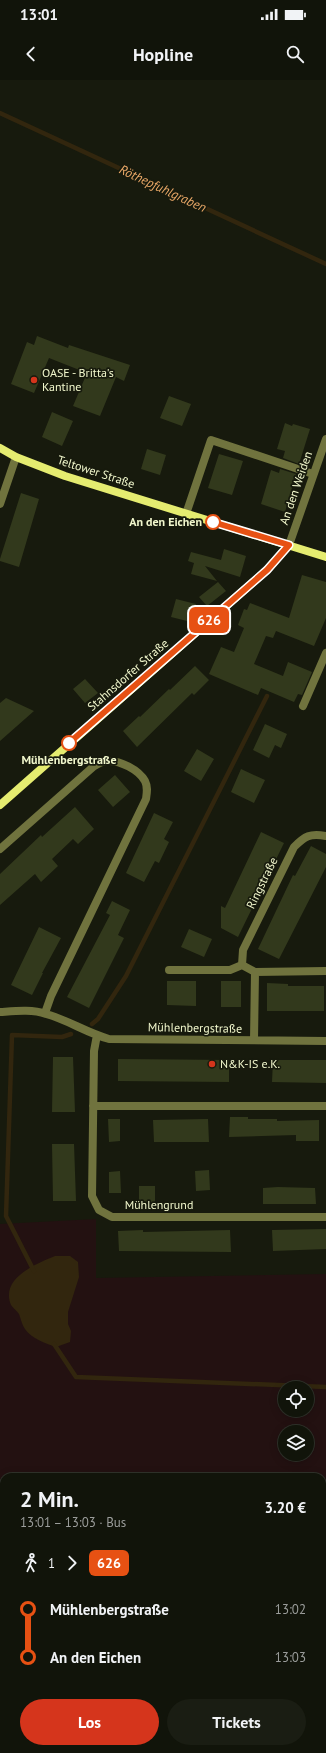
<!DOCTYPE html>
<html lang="de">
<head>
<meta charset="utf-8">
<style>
	:root { --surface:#11140a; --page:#1a1d13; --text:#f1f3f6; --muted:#9c9e9c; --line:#30332b; --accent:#d5351c }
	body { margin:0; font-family:"PT Sans",sans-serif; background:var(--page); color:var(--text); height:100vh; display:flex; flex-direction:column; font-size:15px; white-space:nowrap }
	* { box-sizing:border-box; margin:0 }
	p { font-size:13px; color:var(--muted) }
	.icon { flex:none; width:22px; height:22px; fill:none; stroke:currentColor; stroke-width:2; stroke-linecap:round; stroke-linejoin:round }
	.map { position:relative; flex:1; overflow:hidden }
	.side { position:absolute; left:0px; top:1393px; width:326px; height:280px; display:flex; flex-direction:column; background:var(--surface); border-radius:12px 12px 0 0; box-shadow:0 2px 10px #0003,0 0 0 1px var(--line) }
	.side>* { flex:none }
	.badge { padding:0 8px; border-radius:6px; font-size:14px; line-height:26px }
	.controls { position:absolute; left:278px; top:1301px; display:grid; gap:8px }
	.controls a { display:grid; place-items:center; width:36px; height:36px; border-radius:50%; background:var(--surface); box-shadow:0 2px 10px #0003,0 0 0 1px var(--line); font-size:20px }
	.map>.badge { position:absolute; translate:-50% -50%; box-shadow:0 0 0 2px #fff }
	.legs { display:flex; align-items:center; gap:6px; height:44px; padding:0 20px; font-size:13px }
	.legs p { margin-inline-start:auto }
	.headline { display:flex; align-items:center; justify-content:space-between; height:68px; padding:0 20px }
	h1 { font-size:22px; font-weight:700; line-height:30px }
	.action { display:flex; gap:8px; margin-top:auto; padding:8px 20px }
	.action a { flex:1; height:46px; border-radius:24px; background:var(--accent); color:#fff; font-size:16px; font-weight:700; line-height:46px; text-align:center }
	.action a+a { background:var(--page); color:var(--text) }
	ul { padding:0 20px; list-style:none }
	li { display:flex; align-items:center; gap:14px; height:48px; font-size:15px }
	li i { display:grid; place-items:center; width:6px; height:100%; margin:0 5px; background:currentColor }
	li i::after { content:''; width:10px; height:10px; margin:-5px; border:3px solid; border-radius:50%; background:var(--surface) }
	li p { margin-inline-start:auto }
	li:first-child i { background:linear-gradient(#0000 50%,currentColor 0) }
	li:last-child i { background:linear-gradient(currentColor 50%,#0000 0) }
	.status { display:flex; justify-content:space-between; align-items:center; height:28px; padding:0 20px; background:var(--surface); direction:ltr }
	.status svg { height:11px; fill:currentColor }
	header { display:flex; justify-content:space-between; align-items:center; height:52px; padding:0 20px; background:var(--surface); font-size:18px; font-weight:700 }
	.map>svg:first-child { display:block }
</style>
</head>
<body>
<div class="status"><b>13:01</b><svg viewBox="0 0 49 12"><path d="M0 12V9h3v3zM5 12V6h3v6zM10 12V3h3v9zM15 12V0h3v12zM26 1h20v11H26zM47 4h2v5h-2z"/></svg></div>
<header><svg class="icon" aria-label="back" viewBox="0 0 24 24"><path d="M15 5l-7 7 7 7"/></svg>Hopline<svg class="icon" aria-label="search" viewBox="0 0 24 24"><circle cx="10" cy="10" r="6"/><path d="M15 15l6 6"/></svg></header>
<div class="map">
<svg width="326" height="1673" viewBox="0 0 326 1673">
	<rect width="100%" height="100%" fill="#171a0d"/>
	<path fill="#231111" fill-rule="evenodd" d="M96 1139V1198L326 1194V1673H0V1144ZM285 1308H307V1330H285ZM285 1352H307V1374H285ZM4 1397H322V1669H4Z"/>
	<path fill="#32260e" d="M55 1176H70L78 1182 79 1197 68 1232V1244L71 1251 70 1262 56 1267C45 1263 32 1259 25 1249 22 1245 21 1239 19 1234 17 1231 13 1228 11 1225 0 1198 36 1184 55 1176Z"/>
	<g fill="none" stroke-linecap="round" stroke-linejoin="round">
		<path stroke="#32260e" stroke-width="4.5" d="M0 33 326 184
			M92 944 98 939 126 896 267 616
			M34 1191 6 1136 12 955 62 957 71 954
			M54 1264 76 1297 326 1307"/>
	</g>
	<path fill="#32391c" d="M37 256 68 268 69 265 130 285 124 301 116 297 100 336 73 326 87 293 49 278 34 313 11 304 27 262 34 265Z
		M169 316 191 324 182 346 160 338Z
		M52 332 73 341 62 366 42 357Z
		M285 343 292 346 293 344 310 349 299 384 283 378 285 371 277 369Z
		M147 369 166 375 160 395 141 389Z
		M219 374 243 381 232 415 208 408Z
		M280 389 296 394 285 432 261 424 271 390 279 393Z
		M21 413 39 419 19 487 0 481V479Z
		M224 469 246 476 240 497 205 486 217 501 191 494 194 483 188 481 191 472 221 480Z
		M302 495 326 502V538L314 566 276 551 273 558 266 556 254 584 283 596 288 582 312 592 302 615 298 614 294 622 261 608 258 615 209 594 221 567 234 572 244 548 238 545 244 529 247 530 250 523 289 538Z
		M218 502 226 511 207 526 199 517Z
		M176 519 196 524 191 542 171 537Z
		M195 586 209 600 194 615 192 613 137 667 123 651 139 636 140 637 169 609 170 610Z
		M85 599 98 613 85 623 73 609Z
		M6 618 34 631 0 661V623Z
		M265 644 287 654 281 668 275 665 269 678 253 670Z
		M197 669 214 679 201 701 184 691Z
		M241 689 265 700 254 723 231 712Z
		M115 695 130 712 113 727 98 710Z
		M75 727 94 749 78 764 73 759 52 779 58 786 41 802 35 794 0 825V794L41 755 42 757Z
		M154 733 173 742 164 759 169 762 159 783 155 781 144 802 126 793Z
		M261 752 284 763 238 857 221 848V826L225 828Z
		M311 766 326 774V787L279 879 258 869 293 795 295 796Z
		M112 821 130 830 118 855 124 858 89 928 67 917 110 835 106 833Z
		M39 847 61 858 42 893H43L32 915 11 905Z
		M189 849 212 859 204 877 181 867Z
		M167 901H196V926L167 925Z
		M221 901H241V927H221Z
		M267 903 288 904V906H324V931H267Z
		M53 977H73L75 1032H52Z
		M118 979 229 980V1002L118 1001Z
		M273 980H326V1003L272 1002Z
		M230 1037H248V1039H277V1041L319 1040V1061H296V1055L229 1057Z
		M108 1039H120V1061L109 1062Z
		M208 1039 209 1062H154L153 1040Z
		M52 1064H74L76 1121H53Z
		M209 1090 210 1110 196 1111 195 1091Z
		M120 1091 121 1113H109V1092Z
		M139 1106H155V1123L139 1124Z
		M278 1107 315 1108 316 1124H263V1108Z
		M326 1149V1169L273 1171 272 1150Z
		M143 1150V1152L230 1150 231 1172 119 1171 118 1151Z"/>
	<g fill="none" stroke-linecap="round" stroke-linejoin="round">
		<path stroke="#70733e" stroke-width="8" d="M186 434 211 360 313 394
			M303 626 326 573"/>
		<path stroke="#70733e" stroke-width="8" d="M0 424 16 377
			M289 465 326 359
			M326 756C310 753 305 756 294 767L243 870 242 885 255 892 326 891
			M0 769 93 687C98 684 102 681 107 681 120 680 139 690 145 701 148 707 147 712 146 719L51 916 45 933
			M169 890H230L242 885
			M0 932C15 931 32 929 46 934 68 940 87 953 109 959L326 961
			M97 955 94 971 92 1116 99 1130 112 1137H326
			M254 960 255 892
			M93 1026H326"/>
		<path stroke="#e5ec70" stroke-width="8" d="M0 368 16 377 65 396 326 477
			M0 725 267 490 289 465"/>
	</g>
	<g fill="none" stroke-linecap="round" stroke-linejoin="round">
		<defs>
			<path id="line-1" d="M69 663 267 490 289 465 213 442"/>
		</defs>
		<use href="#line-1" stroke="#fff" stroke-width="9"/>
		<use href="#line-1" stroke="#e75113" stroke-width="6"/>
	</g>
	<g fill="#d5351c" stroke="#171a0d" stroke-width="1.5">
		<circle cx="34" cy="300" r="4"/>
		<circle cx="212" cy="984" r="4"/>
	</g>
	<g fill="#fff" stroke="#e75113" stroke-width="2">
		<circle cx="213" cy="442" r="7"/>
		<circle cx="69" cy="663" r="7"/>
	</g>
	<g text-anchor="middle" stroke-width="3.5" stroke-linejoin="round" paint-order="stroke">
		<g font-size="12" fill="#f2f8cd" stroke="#171a0d" text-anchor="start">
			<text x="42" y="297">OASE - Britta's<tspan x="42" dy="14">Kantine</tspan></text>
			<text x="220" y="988">N&amp;K-IS e.K.</text>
		</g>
		<g font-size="12" fill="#f2f8cd" stroke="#171a0d">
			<text transform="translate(96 392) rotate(18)" y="4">Teltower Straße</text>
			<text transform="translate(296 408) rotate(-71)" y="4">An den Weiden</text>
			<text transform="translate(128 595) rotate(-41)" y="4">Stahnsdorfer Straße</text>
			<text transform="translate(262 803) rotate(-64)" y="4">Ringstraße</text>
			<text transform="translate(195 948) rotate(1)" y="4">Mühlenbergstraße</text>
			<text x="159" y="1129">Mühlengrund</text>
		</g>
		<g font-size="12" font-weight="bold" fill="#f2f8cd" stroke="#171a0d" text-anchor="end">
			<text x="202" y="446">An den Eichen</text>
			<text x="69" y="684" text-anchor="middle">Mühlenbergstraße</text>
		</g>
		<g font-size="13" font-style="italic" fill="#eba968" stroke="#171a0d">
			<text transform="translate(163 108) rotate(25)" y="5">Röthepfuhlgraben</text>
		</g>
	</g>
</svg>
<div class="controls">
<a><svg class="icon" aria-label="locate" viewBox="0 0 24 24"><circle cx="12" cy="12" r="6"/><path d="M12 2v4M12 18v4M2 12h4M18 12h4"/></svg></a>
<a><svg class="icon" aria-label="layers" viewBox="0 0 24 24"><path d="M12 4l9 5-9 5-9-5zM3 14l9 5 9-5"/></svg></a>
</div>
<b class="badge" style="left:209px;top:540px;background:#e75113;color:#fff">626</b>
<section class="side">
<div class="headline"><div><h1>2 Min.</h1><p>13:01 – 13:03 · Bus</p></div><b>3.20 €</b></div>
<div class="legs"><svg class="icon" aria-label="walk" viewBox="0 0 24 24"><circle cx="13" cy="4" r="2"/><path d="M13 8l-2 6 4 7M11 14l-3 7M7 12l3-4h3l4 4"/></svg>1<svg class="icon" aria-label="forward" viewBox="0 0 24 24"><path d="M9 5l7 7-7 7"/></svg><b class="badge" style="background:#e75113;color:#fff">626</b></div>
<ul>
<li><i style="color:#e75113"></i><b>Mühlenbergstraße</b><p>13:02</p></li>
<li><i style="color:#e75113"></i><b>An den Eichen</b><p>13:03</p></li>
</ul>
<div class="action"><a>Los</a><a>Tickets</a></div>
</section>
</div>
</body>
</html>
